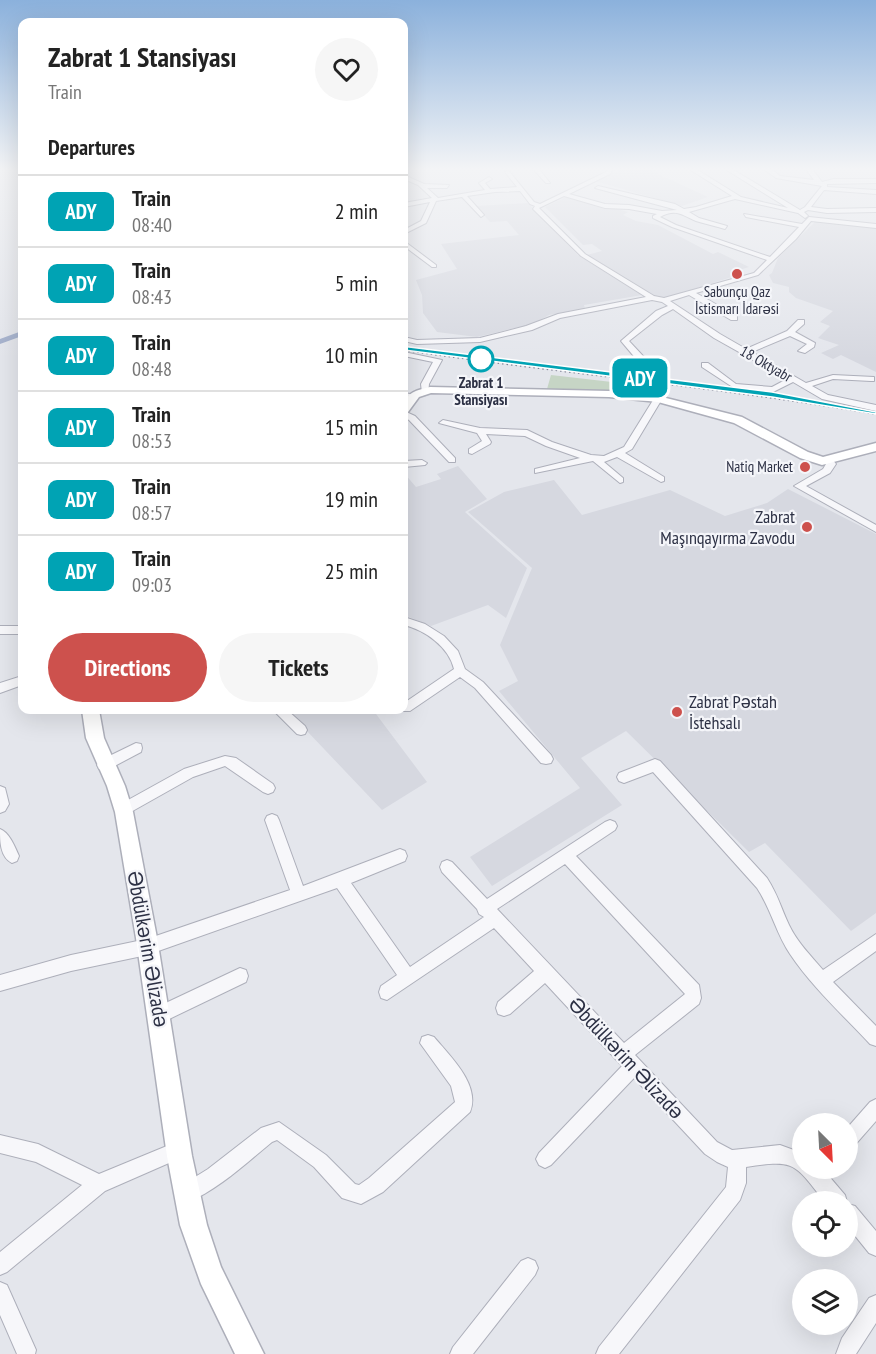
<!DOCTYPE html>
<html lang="en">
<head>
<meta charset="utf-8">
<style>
	:root { --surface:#fff; --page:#f6f6f6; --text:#222; --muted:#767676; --line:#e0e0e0; --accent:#cd514d }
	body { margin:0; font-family:"PT Sans Narrow",sans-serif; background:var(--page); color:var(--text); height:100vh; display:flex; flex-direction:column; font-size:22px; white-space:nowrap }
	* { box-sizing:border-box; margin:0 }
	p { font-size:20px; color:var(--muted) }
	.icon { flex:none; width:33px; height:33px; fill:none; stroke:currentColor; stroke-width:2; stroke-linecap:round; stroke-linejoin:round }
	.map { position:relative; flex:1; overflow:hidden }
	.details { position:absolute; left:18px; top:18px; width:390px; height:696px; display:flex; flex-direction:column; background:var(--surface); border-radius:12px; box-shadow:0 6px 24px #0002 }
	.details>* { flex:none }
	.badge { padding:0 12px; border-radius:9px; font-size:21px; line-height:39px }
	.needle { width:39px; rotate:156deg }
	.tools { position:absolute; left:792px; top:1113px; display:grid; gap:12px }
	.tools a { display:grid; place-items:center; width:66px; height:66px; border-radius:50%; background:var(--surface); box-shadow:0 6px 24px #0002; font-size:30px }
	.map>.badge { position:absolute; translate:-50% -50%; box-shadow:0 0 0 3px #fff }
	h2 { padding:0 30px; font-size:22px; line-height:54px }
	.round { display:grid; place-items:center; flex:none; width:63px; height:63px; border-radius:32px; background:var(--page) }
	.overview { display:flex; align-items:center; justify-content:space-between; height:102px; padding:0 30px }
	h1 { font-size:28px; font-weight:700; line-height:45px }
	.primary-button { display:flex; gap:12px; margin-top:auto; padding:12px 30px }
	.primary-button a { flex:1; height:69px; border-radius:36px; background:var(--accent); color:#fff; font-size:24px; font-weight:700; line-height:69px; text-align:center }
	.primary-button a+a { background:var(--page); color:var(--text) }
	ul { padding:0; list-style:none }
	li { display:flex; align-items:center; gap:18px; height:72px; padding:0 30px; border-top:2px solid var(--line) }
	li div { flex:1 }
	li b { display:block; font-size:22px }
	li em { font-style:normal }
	li .badge { min-width:66px; font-weight:700; text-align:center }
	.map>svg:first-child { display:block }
</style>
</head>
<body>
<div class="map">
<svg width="876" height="1354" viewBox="0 0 876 1354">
	<rect width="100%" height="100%" fill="#e4e6ec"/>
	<path fill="#d6d8e0" d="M627 169H647L708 197 682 206 595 181 614 172Z
		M566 197 604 209 614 208 628 212 623 215 636 221 658 225 713 254 718 252 749 267 730 273 735 276 666 298 655 296 587 255 602 251 592 244 583 245 545 207Z
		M528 203 578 255 642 295 584 305 585 309 549 315 533 324 477 337 437 332 423 313 422 295 416 280 457 269 441 244 519 235 507 221 490 222 476 206Z
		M816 221 876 227V372L841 355 833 359 821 353 839 345 818 338 830 326 820 322 833 311 796 298 789 292V287L773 283 769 275 772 273 778 258Z
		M458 466 487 499 465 512 527 568 506 618 488 605 431 626 404 615V473L416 487 441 479 437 474Z
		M554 480 582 515 670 490 725 516 767 503 788 489 876 534V913L851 931 765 843 749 852 626 731 581 758 622 805 492 886 470 857 580 788 499 691 518 681 500 645 532 568 468 512 504 492Z
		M287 710H373L427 782 382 810Z"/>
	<path fill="#c6d5c5" d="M551 375 664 388 660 396 547 389Z"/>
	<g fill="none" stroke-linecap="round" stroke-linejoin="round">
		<path fill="#a0adca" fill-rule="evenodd" d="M19 332H22V336L0 344V339Z"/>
		<defs>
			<path id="street" d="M533 169H539L550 183H546Z
				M607 169H613L610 174 569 194 605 204 629 205 662 211 677 210 595 188 598 186 675 204 684 209 696 207 732 196 689 169H696L741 197 788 208 725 169H732L800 210 805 207 822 186 776 178 764 169H771L780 176 814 180 806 169H812L822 182 834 179H876V183L827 184V187L876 190V194L824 190 811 207 827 209 876 208V212L827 213 808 210 804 212 808 216 805 218 798 213 735 199 689 212 699 218 727 226 725 229C716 226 705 224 696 221 682 215 676 208 660 217L676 225 770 257 799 227 746 217 744 214 802 224 809 217 876 224V228L811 221 796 239 758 275 696 293 737 316V320H731L689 295 670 301 720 334 746 349 787 331 798 320H804V324L795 332 815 343 814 347 805 353 798 351 807 344 790 336 752 352 806 383 833 375 874 377V381H871L833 379 812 386 828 395 876 405V411L822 399 793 382 773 392 734 388 702 367V363H708L736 384 772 387 787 379 714 338 673 309 662 315 629 341 643 356 657 365 650 367 637 360 621 341 656 311 668 306 662 302 652 300 560 318 532 330 480 342 417 344 404 341V337L417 340 480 338 526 326 558 314 646 297 581 256 533 209 535 206 530 204 520 191 495 192 467 196 484 215 481 217 462 197 436 201 426 223 404 234V230L421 221 430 202 404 207V203L432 198 418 185 404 179V175L424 184 449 185 447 188H427L438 198 485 190 479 183 489 177 492 179 485 183 490 189 517 187 505 172 508 170 534 202 540 204 606 172ZM564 196 605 208 629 209 657 214 653 216V218L672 227 767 260 754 273 664 298 654 296 585 254 539 208Z
				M404 241 436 265V267H432L404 246Z
				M404 352 442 360 429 384 428 393H422L421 384 433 362 404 356Z
				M404 393 416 395 417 397 413 400 404 398Z
				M655 397 662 399 632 449 625 453 664 477V481L661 482 617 457 604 462 623 478V482L620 483 593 461 535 473V469L580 458 546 446 525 436 486 434 491 442 490 444 472 454 469 453V449L482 441 477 433 439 423 443 420 480 428 527 430 552 442 591 455 604 456 624 447Z
				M404 411 415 416 455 458V462H449L409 420 404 417Z
				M829 458 832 459 836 464 830 473 806 486 876 525V532L794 486 823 469 826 464 824 461Z
				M422 460 427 463 425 465 404 467V461Z
				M404 617 425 624 444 636 458 651 465 669 483 682 551 755 553 759 551 763 546 764 541 763 475 688 460 677 410 711H402L404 703 454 669C449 647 425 630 404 625Z
				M0 626H22V634H0Z
				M22 676V685L0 693V683Z
				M273 710H287L305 726 307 730 305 734 301 735 297 734Z
				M136 743 141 744 142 748 141 752 109 769 104 771 99 769 97 765 99 761Z
				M225 756 236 758 273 784 275 788 273 792 268 794 263 792 225 766 193 777 129 813 124 815 119 813 117 809 119 805 184 769Z
				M655 759 660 761 767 878C778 895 781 908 789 925 797 942 811 956 823 970L876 934V951L833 982 876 1026V1046L870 1044C843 1015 812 987 790 954 776 933 771 909 757 888L653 772 624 783 619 781 617 777 619 773Z
				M0 786 5 788 9 804 5 811 0 813Z
				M272 814 277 816 279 820 303 886 400 849 405 851 407 856 405 861 351 883 410 967 484 917 479 914 477 909 442 872 440 867 442 862 447 860 452 862 487 899 605 822 610 820 615 822 617 826 615 830 576 856 699 985 701 998 699 1004 635 1055 717 1142 732 1150 780 1145 802 1153V1168H822L845 1195 847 1202H825C794 1164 797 1159 746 1167V1183L740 1200 619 1354H596L599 1347 726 1187 728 1167 717 1162 705 1154 634 1078 551 1165 545 1168 539 1165 536 1159 539 1153 622 1066 545 983 510 1014 504 1016 498 1014 496 1008 498 1002 534 971 494 928 387 1000 381 998 379 992 381 986 397 975 337 888 147 955 71 971 0 991V975L71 955 147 939 290 890 265 820 267 816ZM565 864 685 994 624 1043 497 909Z
				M0 829C9 832 15 847 19 856L17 861 12 863C0 857 0 841 0 829Z
				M240 968 246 970 248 976 246 982 165 1021 159 1023 153 1021 151 1015 153 1009Z
				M428 1035 434 1037C450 1056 481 1085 470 1112L383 1192 361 1204 342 1198 314 1167 277 1140 272 1142C245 1164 218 1190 186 1203L179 1201 177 1194 179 1187 208 1169 261 1128 279 1122 326 1155 355 1184 359 1185 369 1178 455 1102 451 1086 420 1043 422 1037Z
				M876 1099V1121L854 1146 848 1149V1127L870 1102Z
				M0 1135 38 1144 99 1174 179 1141 185 1144 188 1150 185 1156 105 1191 7 1272 0 1275V1252L82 1185 36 1162 0 1153Z
				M848 1204 855 1206 876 1231V1256L869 1253 848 1227Z
				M528 1258 535 1261 538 1268 535 1275 473 1354H450L453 1347 521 1261Z
				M0 1282 7 1285 36 1350 35 1354H17L0 1315Z
				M876 1295V1323L856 1354H836L842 1338 869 1298Z"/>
			<path id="secondary" d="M430 387 609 391 658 396 742 417 808 452 823 457 876 443V451L822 465 800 458 734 423 658 402 609 397 431 393 419 397 408 412 404 413C404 393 413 391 430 387Z
				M82 710H99L104 738 125 786 133 812 157 938 192 1156 207 1225 221 1267 264 1354H235L201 1284 180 1225 167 1156 136 938 115 812 107 786 86 738Z"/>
		</defs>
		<use href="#street" stroke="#adafba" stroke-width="2"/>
		<use href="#secondary" stroke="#adafba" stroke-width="3"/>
		<use href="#street" fill="#f7f7fa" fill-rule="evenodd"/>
		<use href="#secondary" fill="#fff" fill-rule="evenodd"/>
		<path stroke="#7e8295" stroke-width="2" stroke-dasharray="1.5 3" stroke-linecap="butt" d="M404 350C561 373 719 387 876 414"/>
	</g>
	<linearGradient id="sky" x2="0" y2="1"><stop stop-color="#8bb1dc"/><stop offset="0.47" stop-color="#f3f4f6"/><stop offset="1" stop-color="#f3f4f6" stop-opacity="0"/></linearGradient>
	<rect width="876" height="359" fill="url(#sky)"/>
	<path fill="#00a3b4" stroke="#fff" stroke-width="1.5" d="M401 346 772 392 876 412V414L772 397 404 350H401Z"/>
	<g fill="#cd514d" stroke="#f4f5f9" stroke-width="2">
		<circle cx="737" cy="274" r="6"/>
		<circle cx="805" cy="467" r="6"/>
		<circle cx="807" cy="527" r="6"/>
		<circle cx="677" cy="712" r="6"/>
	</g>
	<circle fill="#fff" stroke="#00a3b4" stroke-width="3" cx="481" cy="359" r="12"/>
	<g text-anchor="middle" stroke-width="4.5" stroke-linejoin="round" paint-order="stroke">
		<g font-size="15" fill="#2c3044" stroke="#f4f5f9">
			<text x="737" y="297">Sabunçu Qaz<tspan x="737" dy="17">İstismarı İdarəsi</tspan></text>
			<text x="793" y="472" text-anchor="end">Natiq Market</text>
		</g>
		<g font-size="15" fill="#2c3044" stroke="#f4f5f9">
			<text transform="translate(766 364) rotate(30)" y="5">18 Oktyabr</text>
		</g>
		<g font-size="15" font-weight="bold" fill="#2c3044" stroke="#f4f5f9">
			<text x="481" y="388">Zabrat 1<tspan x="481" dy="17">Stansiyası</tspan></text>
		</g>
		<g font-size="18" fill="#2c3044" stroke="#f4f5f9" text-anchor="end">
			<text x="795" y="523">Zabrat<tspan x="795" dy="21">Maşınqayırma Zavodu</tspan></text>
			<text x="689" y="708" text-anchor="start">Zabrat Pəstah<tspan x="689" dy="21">İstehsalı</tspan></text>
		</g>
		<g font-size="21" fill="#2c3044" stroke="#f4f5f9">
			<text transform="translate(148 949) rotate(80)" y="7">Əbdülkərim Əlizadə</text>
			<text transform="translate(626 1058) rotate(47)" y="7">Əbdülkərim Əlizadə</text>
		</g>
	</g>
</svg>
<div class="tools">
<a><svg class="needle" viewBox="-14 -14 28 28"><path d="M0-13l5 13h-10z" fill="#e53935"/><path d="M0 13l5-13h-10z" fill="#767676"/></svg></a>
<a><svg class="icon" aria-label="locate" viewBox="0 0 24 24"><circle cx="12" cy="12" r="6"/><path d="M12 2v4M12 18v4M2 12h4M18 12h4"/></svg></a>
<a><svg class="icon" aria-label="layers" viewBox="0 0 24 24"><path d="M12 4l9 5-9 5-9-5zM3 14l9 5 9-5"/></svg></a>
</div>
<b class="badge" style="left:640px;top:378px;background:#00a3b4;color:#fff">ADY</b>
<section class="details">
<div class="overview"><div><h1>Zabrat 1 Stansiyası</h1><p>Train</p></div><a class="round"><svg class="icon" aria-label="heart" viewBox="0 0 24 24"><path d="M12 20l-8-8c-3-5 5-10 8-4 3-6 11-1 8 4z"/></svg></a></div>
<h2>Departures</h2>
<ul>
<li><span class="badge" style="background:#00a3b4;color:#fff">ADY</span><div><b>Train</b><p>08:40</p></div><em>2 min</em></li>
<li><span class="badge" style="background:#00a3b4;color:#fff">ADY</span><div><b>Train</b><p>08:43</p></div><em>5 min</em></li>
<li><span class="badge" style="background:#00a3b4;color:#fff">ADY</span><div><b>Train</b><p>08:48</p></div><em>10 min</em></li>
<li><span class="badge" style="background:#00a3b4;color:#fff">ADY</span><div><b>Train</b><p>08:53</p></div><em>15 min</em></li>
<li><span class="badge" style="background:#00a3b4;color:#fff">ADY</span><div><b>Train</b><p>08:57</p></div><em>19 min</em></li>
<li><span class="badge" style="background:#00a3b4;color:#fff">ADY</span><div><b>Train</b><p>09:03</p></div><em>25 min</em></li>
</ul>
<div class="primary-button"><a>Directions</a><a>Tickets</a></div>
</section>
</div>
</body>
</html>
